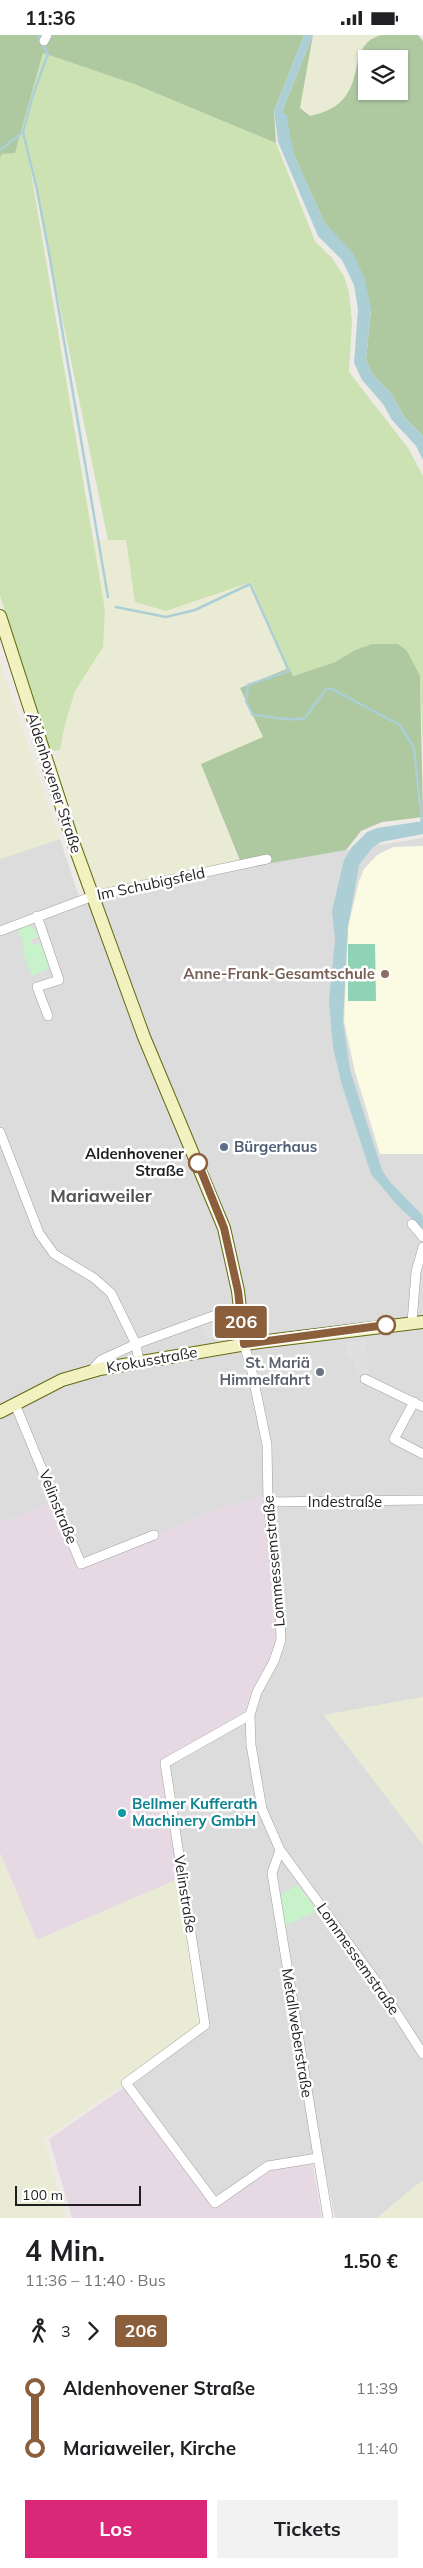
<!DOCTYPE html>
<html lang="de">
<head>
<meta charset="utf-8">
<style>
	:root { --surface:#fff; --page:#f2f2f2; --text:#202124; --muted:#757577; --accent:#db2777 }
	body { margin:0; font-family:Mulish,sans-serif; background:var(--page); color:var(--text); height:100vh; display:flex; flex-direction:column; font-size:19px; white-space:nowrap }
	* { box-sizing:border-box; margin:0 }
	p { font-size:16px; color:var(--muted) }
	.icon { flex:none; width:28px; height:28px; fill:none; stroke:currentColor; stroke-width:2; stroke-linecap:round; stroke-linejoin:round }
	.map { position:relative; height:2183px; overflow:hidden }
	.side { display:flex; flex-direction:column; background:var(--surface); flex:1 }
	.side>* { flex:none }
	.badge { padding:0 10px; border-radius:4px; font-size:18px; line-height:32px }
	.fabs { position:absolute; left:358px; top:15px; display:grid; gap:10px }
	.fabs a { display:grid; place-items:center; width:50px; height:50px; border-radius:0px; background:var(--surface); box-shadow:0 1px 4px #0004; font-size:25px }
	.scale { position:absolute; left:15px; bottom:12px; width:126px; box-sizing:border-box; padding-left:5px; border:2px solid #1f1f1f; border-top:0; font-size:14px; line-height:18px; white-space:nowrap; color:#1f1f1f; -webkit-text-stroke:4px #fff; paint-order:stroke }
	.map>.badge { position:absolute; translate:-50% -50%; box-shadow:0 0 0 2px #fff }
	.legs { display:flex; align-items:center; gap:8px; height:55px; padding:0 25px; font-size:16px }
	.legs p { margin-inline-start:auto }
	.head { display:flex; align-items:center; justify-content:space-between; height:85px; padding:0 25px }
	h1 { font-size:28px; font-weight:700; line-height:38px }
	.primary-button { display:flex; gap:10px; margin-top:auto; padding:10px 25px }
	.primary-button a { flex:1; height:58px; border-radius:0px; background:var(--accent); color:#fff; font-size:20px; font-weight:700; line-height:58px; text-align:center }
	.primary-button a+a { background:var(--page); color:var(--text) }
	ul { padding:0 25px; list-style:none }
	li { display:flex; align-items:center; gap:18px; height:60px; font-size:19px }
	li i { display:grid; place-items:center; width:8px; height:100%; margin:0 6px; background:currentColor }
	li i::after { content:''; width:12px; height:12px; margin:-6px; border:4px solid; border-radius:50%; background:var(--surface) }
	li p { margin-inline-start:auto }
	li:first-child i { background:linear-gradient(#0000 50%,currentColor 0) }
	li:last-child i { background:linear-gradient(currentColor 50%,#0000 0) }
	.status { display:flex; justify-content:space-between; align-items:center; height:35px; padding:0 25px; background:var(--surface); direction:ltr }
	.status svg { height:14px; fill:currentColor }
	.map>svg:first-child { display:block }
</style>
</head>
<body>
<div class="status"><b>11:36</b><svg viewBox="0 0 49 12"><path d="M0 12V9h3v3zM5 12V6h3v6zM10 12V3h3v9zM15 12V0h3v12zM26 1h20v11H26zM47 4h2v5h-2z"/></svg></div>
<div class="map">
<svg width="423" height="2183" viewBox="0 0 423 2183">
	<rect width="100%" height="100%" fill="#eeebe6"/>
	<path fill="#dcdcdc" d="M423 803V1662L324 1680 423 1810V2146L377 2183H335L322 2119 267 2129 215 2166 129 2048 168 1730 255 1679 261 1660 277 1628 270 1462H263L213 1476 79 1532 53 1467 0 1488V824L60 804 81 868 276 826Z"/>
	<path fill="#e6d9e4" d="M263 1462 277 1579V1605L269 1625 252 1655 245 1677 161 1725 180 1843 37 1905 0 1818V1488L53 1466 79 1532 213 1476Z
		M126 2051 215 2171 270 2133 312 2126 322 2183H72L49 2104Z"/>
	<path fill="#fbfae2" d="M423 811V1119H380L355 1037 344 986 348 892 359 846 364 834 377 820 393 812Z"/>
	<path fill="#eaebd4" d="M314 0H382L372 6 357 22 353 52 345 66 326 78 310 81 300 74Z
		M126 504 135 567 165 576 251 547 289 633 240 653 263 702 209 751 239 826 97 858 54 727 62 708 65 689 75 656 82 644 105 575 93 506Z
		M0 627 60 804 0 824Z
		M423 1662V1810L324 1680Z
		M0 1819 37 1905 180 1843 201 1985 199 1992 120 2051 44 2104 19 2066 46 2112 66 2183H0Z
		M423 2146V2183H377L415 2151Z"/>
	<path fill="#cce2b2" d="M43 18 134 49 276 108 315 206 332 223 344 241 349 258 352 287 349 337 408 413 423 441V712L420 641 398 609H372L355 615 335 627 292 641 251 547 166 576 135 567 126 505H108L26 107 105 575 103 612 75 656 65 689 60 715 54 716 49 713 0 561V123L2 119 15 118Z"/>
	<path fill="#aec8a0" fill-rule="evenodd" d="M0 0H304L274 76 276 108 134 49 43 18 15 118 2 119 0 123Z
		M313 0 300 73 310 81C377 67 339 10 382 0 393 0 407 0 418 0L423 6V401L405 383 392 360 372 338 366 325 371 274 336 203 324 187 295 122 282 77ZM366 24H399V56H366Z
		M372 609H398L407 616 420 641 423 782 382 787 361 796 346 815 243 833 201 729 263 702 240 653 289 633 293 641 335 627 355 615Z"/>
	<path fill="#c8f3ca" d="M29 891 35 894 38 902 31 905 33 910 40 908 50 931 48 934 32 941 22 915 25 913 18 895Z
		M298 1850 317 1876 286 1890 280 1860Z"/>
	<path fill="#8ed3b5" d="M348 909H375L376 966H348Z"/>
	<path fill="#dfdfdf" d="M224 1281 227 1300 205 1304 202 1289Z
		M366 1305 370 1338 356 1340 354 1323H347L346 1308Z"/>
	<path fill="#accfd6" d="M304 0H313L282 77 287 80 290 102 295 122 324 187 353 218 365 244 371 274 366 325 372 338 392 360 405 383 423 401V425L416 411 392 385 383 369 362 345 354 328 358 274 354 250 342 225 318 201 278 107 274 76Z
		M423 786V799L381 807 372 813 359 830 348 892 343 986 350 1035 382 1135 390 1147 423 1181V1194L398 1171 371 1139 341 1047 333 1012 329 966 335 905 332 876 344 825 351 813 367 797 377 793Z"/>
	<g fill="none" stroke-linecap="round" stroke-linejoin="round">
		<path stroke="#accfd6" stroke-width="2.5" d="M23 97 37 155 50 224 108 562
			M0 115 23 97 33 60 48 19 38 2 40 0
			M116 572 166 582 195 575 250 549 289 636 248 650 246 666 253 680C270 681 288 687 305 683L326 654H332L400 690 414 713 422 788"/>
		<defs>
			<path id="street" d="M44 6 47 0
				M37 881 59 945 37 952 48 981
				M0 896 93 861 267 824
				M0 1097 39 1198 54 1219 94 1243 111 1258 136 1309 139 1327
				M412 1189 423 1202
				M412 1287 416 1237 423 1212
				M244 1309 252 1337 267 1410 268 1467 280 1578 281 1605 274 1626 257 1657 250 1680 251 1710 262 1774 280 1815 378 1949 423 2019
				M90 1337 101 1325 136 1309 213 1281
				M365 1344 423 1372
				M414 1367 394 1404 423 1419
				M15 1369 81 1529 154 1500
				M268 1467 423 1465
				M250 1680 165 1728 205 1990 126 2048 215 2168 268 2131 317 2123
				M280 1815 272 1838 328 2183"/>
			<path id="secondary" d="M0 581 73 807 144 1002 224 1193 238 1256 244 1309
				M0 1377 62 1345 100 1334 259 1307 423 1287"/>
		</defs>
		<use href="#street" stroke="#a0a0a0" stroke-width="10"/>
		<use href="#secondary" stroke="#646912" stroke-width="14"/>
		<use href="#street" stroke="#fff" stroke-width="9"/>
		<use href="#secondary" stroke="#f2f2c0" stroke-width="12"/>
	</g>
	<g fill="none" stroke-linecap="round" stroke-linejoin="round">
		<defs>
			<path id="line-1" d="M198 1128 224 1193 238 1256 244 1309 386 1290"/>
		</defs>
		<use href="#line-1" stroke="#fff" stroke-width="11"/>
		<use href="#line-1" stroke="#8b5e3c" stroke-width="8"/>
	</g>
	<circle fill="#8d6e63" stroke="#fff" stroke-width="2" cx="385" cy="939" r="5"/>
	<circle fill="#5c6f8a" stroke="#fff" stroke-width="2" cx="224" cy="1112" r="5"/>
	<g fill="#fff" stroke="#8b5e3c" stroke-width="2.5">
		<circle cx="198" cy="1128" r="9"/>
		<circle cx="386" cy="1290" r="9"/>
	</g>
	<circle fill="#6b7280" stroke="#fff" stroke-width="2" cx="320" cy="1337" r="5"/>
	<circle fill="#0f9aa8" stroke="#fff" stroke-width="2" cx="122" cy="1778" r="5"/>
	<g text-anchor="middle" stroke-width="5" stroke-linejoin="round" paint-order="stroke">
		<g font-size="15" fill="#1f1f1f" stroke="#fff">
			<text transform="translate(54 748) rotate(72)" y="5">Aldenhovener Straße</text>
			<text transform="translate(151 849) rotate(-12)" y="5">Im Schubigsfeld</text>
			<text transform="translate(152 1325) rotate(-10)" y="5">Krokusstraße</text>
			<text x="345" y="1472">Indestraße</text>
			<text transform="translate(58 1472) rotate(68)" y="5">Velinstraße</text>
			<text transform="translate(274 1526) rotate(-95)" y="5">Lommessemstraße</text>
			<text transform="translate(185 1859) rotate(81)" y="5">Velinstraße</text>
			<text transform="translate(358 1924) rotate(55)" y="5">Lommessemstraße</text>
			<text transform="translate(297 1998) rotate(81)" y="5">Metallweberstraße</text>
		</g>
		<g font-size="15" font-weight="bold" fill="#785e54" stroke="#fff" text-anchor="end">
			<text x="375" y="944">Anne-Frank-Gesamtschule</text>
		</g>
		<g font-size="15" font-weight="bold" fill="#4e5e75" stroke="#fff" text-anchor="start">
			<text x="234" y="1117">Bürgerhaus</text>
		</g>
		<g font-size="15" font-weight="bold" fill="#1f1f1f" stroke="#fff" text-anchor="end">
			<text x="184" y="1124">Aldenhovener<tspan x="184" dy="17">Straße</tspan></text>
		</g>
		<g font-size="15" font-weight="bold" fill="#5b616d" stroke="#fff" text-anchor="end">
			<text x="310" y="1333">St. Mariä<tspan x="310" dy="17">Himmelfahrt</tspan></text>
		</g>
		<g font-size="15" font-weight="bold" fill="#0d838f" stroke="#fff" text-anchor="start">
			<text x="132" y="1774">Bellmer Kufferath<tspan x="132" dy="17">Machinery GmbH</tspan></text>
		</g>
		<g font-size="18" font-weight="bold" fill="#525252" stroke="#fff">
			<text x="101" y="1167">Mariaweiler</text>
		</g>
	</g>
</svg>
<div class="fabs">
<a><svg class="icon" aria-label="layers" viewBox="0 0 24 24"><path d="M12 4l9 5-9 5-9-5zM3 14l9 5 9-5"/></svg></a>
</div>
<div class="scale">100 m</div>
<b class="badge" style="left:241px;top:1287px;background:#8b5e3c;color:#fff">206</b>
</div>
<section class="side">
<div class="head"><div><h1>4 Min.</h1><p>11:36 – 11:40 · Bus</p></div><b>1.50 €</b></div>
<div class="legs"><svg class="icon" aria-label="walk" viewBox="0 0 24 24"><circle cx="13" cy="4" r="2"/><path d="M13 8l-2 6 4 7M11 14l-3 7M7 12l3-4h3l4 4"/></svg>3<svg class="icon" aria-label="forward" viewBox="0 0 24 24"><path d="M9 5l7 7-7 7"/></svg><b class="badge" style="background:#8b5e3c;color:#fff">206</b></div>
<ul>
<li><i style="color:#8b5e3c"></i><b>Aldenhovener Straße</b><p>11:39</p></li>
<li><i style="color:#8b5e3c"></i><b>Mariaweiler, Kirche</b><p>11:40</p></li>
</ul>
<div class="primary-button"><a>Los</a><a>Tickets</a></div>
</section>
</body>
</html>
